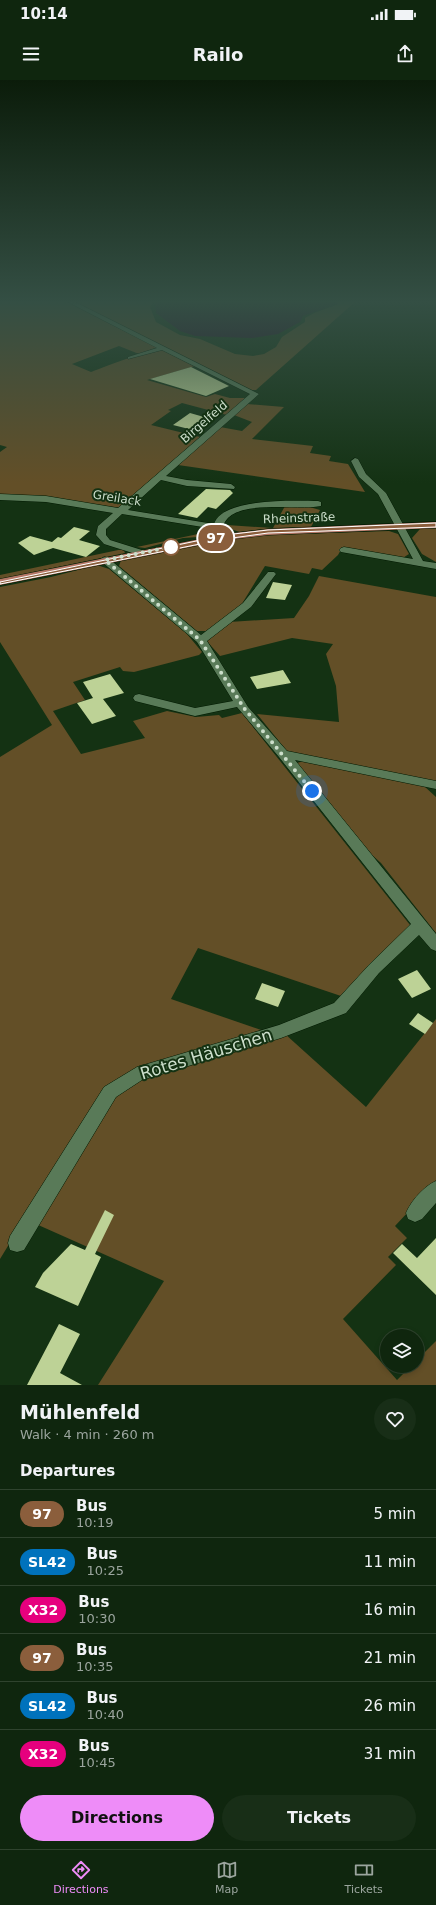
<!DOCTYPE html>
<html lang="en">
<head>
<meta charset="utf-8">
<style>
	:root { --surface:#0f260e; --page:#182e17; --text:#f1f3f6; --muted:#9ba59e; --line:#2f432e; --accent:#ee8cf8 }
	body { margin:0; font-family:"DejaVu Sans",sans-serif; background:var(--page); color:var(--text); height:100vh; display:flex; flex-direction:column; font-size:15px; white-space:nowrap }
	* { box-sizing:border-box; margin:0 }
	p { font-size:13px; color:var(--muted) }
	.icon { flex:none; width:22px; height:22px; fill:none; stroke:currentColor; stroke-width:2; stroke-linecap:round; stroke-linejoin:round }
	.map { position:relative; height:1305px; overflow:hidden }
	.panel { display:flex; flex-direction:column; background:var(--surface); flex:1 }
	.panel>* { flex:none }
	.badge { padding:0 8px; border-radius:13px; font-size:14px; line-height:26px }
	.controls { position:absolute; left:380px; top:1249px; display:grid; gap:8px }
	.controls a { display:grid; place-items:center; width:44px; height:44px; border-radius:50%; background:var(--surface); box-shadow:0 2px 6px #0003,0 0 0 1px var(--line); font-size:20px }
	.you { position:absolute; width:20px; height:20px; margin:-10px; border:3px solid #fff; border-radius:50%; background:#1a73e8; box-shadow:0 0 0 6px #1a73e833 }
	.map>.badge { position:absolute; translate:-50% -50%; box-shadow:0 0 0 2px #fff }
	h2 { padding:0 20px; font-size:15px; line-height:36px }
	.round { display:grid; place-items:center; flex:none; width:42px; height:42px; border-radius:21px; background:var(--page) }
	.summary { display:flex; align-items:center; justify-content:space-between; height:68px; padding:0 20px }
	h1 { font-size:19px; font-weight:700; line-height:30px }
	.button { display:flex; gap:8px; margin-top:auto; padding:8px 20px }
	.button a { flex:1; height:46px; border-radius:24px; background:var(--accent); color:#111; font-size:16px; font-weight:700; line-height:46px; text-align:center }
	.button a+a { background:var(--page); color:var(--text) }
	ul { padding:0; list-style:none }
	li { display:flex; align-items:center; gap:12px; height:48px; padding:0 20px; border-top:1px solid var(--line) }
	li div { flex:1 }
	li b { display:block; font-size:15px }
	li em { font-style:normal }
	li .badge { min-width:44px; font-weight:700; text-align:center }
	.status { display:flex; justify-content:space-between; align-items:center; height:28px; padding:0 20px; background:var(--surface); direction:ltr }
	.status svg { height:11px; fill:currentColor }
	header { display:flex; justify-content:space-between; align-items:center; height:52px; padding:0 20px; background:var(--surface); font-size:18px; font-weight:700 }
	.tabs { display:flex; justify-content:space-around; align-items:center; height:56px; border-top:1px solid var(--line); background:var(--surface); font-size:11px; color:var(--muted) }
	.tabs a { display:grid; justify-items:center; gap:2px }
	.tabs .on { color:var(--accent) }
	.map>svg:first-child { display:block }
</style>
</head>
<body>
<div class="status"><b>10:14</b><svg viewBox="0 0 49 12"><path d="M0 12V9h3v3zM5 12V6h3v6zM10 12V3h3v9zM15 12V0h3v12zM26 1h20v11H26zM47 4h2v5h-2z"/></svg></div>
<header><svg class="icon" aria-label="menu" viewBox="0 0 24 24"><path d="M4 6h16M4 12h16M4 18h16"/></svg>Railo<svg class="icon" aria-label="share" viewBox="0 0 24 24"><path d="M12 15V3M7 8l5-5 5 5M5 13v7h14v-7"/></svg></header>
<div class="map">
<svg width="436" height="1305" viewBox="0 0 436 1305">
	<rect width="100%" height="100%" fill="#143213"/>
	<path fill="#634f27" d="M0 221H66L158 267 139 274 119 266 72 284 91 292C111 285 144 270 164 270L195 286 147 300 206 317 215 314 230 318H247L227 335 182 323 168 330 171 331 151 345 200 357 120 428 46 417 0 415V372L7 367 0 365Z
		M74 221H154L150 227 156 242 180 255 200 259 235 274 253 276 264 274 276 267 282 257 305 242V238L314 233 336 225 338 224 336 221H356L256 310H252Z
		M247 324 284 327 252 359 313 366 310 373 331 376 329 381 348 384 365 412 178 385 220 347 242 351 252 342 234 335Z
		M285 426H306L320 430 311 447 273 448 240 452 230 449 227 445 273 448Z
		M212 448 218 453 213 456 183 458 145 468 137 467 212 451Z
		M436 448V482L422 474 412 458 420 449Z
		M389 451 398 454 409 474 401 479 342 468 338 475 322 490 312 488 309 494 265 486 240 527 206 551H197L119 486 121 480 231 458 265 455Z
		M123 469 125 473 0 499V495Z
		M97 485 109 489 187 554 202 572 199 575 134 592 123 591 120 587 73 602 85 620 53 631 81 674 145 658 133 641 167 631 196 637 219 635 222 638 242 633 410 845 341 916 198 868 171 919 261 950 99 1017 0 1179V677L52 645 0 562V507L51 497Z
		M319 496 436 517V703L287 671 257 634 339 642 336 606 326 574 333 564 292 558 220 576 205 559 229 542 294 538 309 516Z
		M304 681 424 706 436 717V853L381 783 372 775 297 683Z
		M436 939V1102L395 1146 407 1158 388 1177 396 1185 343 1239 397 1300 411 1286H417V1280L436 1261V1305H98L164 1201 36 1144 109 1022 140 998 285 954 366 1027Z"/>
	<path fill="#29062d" d="M155 221H336L338 224 303 236 300 242 278 254 252 258 195 256 180 251 156 233Z"/>
	<path fill="#bdd296" d="M191 287 229 306 206 316 150 299Z
		M190 333 211 339 193 350 173 345Z
		M206 409 230 410 233 413 216 429 208 427 197 438 178 434Z
		M74 447 90 451 79 460 100 466 86 477 53 468 34 475 18 463 30 456 52 462 58 457 61 458Z
		M273 502 292 505 285 520 266 518Z
		M283 590 291 603 257 609 250 597Z
		M110 594 124 613 103 619 116 636 92 644 77 623 93 618 83 602Z
		M417 890 431 909 412 918 398 899Z
		M262 903 285 911 278 927 255 919Z
		M418 933 433 943 425 954 409 944Z
		M105 1130 114 1135 95 1174 101 1177 78 1226 35 1207 43 1193 71 1164 85 1170Z
		M436 1158V1215L393 1173 402 1164 417 1178Z
		M59 1244 80 1254 60 1293 82 1305H27Z"/>
	<g fill="none" stroke-linecap="round" stroke-linejoin="round">
		<defs>
			<path id="minor" d="M66 221H73L259 314 166 396 187 400 231 404 235 407 234 409 187 406 161 400 128 430 214 444C223 417 295 421 318 421L321 422V426C299 431 230 417 223 447L230 457 225 460 222 459 215 449 122 434 106 449V455L110 460 145 471 147 473 142 476 104 464 96 455 98 446 113 433 46 422 0 420V414L46 416 118 428 250 314 162 270 128 279V277L157 268Z
				M355 378 358 379 366 394 386 413 423 481 436 483V489L341 472 339 470 341 468 344 467 413 479 378 414 359 397 351 381Z
				M105 477 108 478 201 555 243 523 268 492H274L276 494 251 527 207 561 248 627 287 671 436 701V709L295 680 436 854V871L431 869 419 855 379 893 346 933 281 958 142 1000 116 1017 24 1170 17 1172 10 1170 8 1163 10 1156 104 1007 137 987 279 945 334 923 369 885 411 844 279 677 237 627 195 636 135 621 133 618 135 615 139 614 195 628 233 621 197 562 102 482 100 480 102 478Z
				M436 1101V1123L422 1139 415 1142 408 1139 406 1133C411 1121 424 1106 436 1101Z"/>
			<path id="major" d="M436 442V448L268 455 225 460 0 505V499L225 454 268 449Z"/>
		</defs>
		<use href="#minor" stroke="#001900" stroke-width="1"/>
		<use href="#major" stroke="#001900" stroke-width="1"/>
		<use href="#minor" fill="#597a58" fill-rule="evenodd"/>
		<use href="#major" fill="#b47767" fill-rule="evenodd"/>
	</g>
	<linearGradient id="sky" x2="0" y2="1"><stop stop-color="#0b1c0a"/><stop offset="0.55" stop-color="#344f44"/><stop offset="1" stop-color="#344f44" stop-opacity="0"/></linearGradient>
	<rect width="436" height="403" fill="url(#sky)"/>
	<path fill="#8b5e3c" stroke="#fff" d="M436 443V447L268 453 225 459 0 504V502L225 455 268 450Z"/>
	<g fill="none" stroke-linecap="round" stroke-linejoin="round">
		<path stroke="#ccdecb" stroke-width="4" stroke-dasharray="0 7.2" d="M171 467 105 480 200 560 244 628 312 711"/>
	</g>
	<circle fill="#fff" stroke="#8b5e3c" stroke-width="2" cx="171" cy="467" r="8"/>
	<g text-anchor="middle" stroke-width="4" stroke-linejoin="round" paint-order="stroke">
		<g font-size="12" fill="#ccdecb" stroke="#143213">
			<text transform="translate(204 342) rotate(-41)" y="4">Birgelfeld</text>
			<text transform="translate(117 418) rotate(9)" y="4">Greilack</text>
			<text transform="translate(299 438) rotate(-2)" y="4">Rheinstraße</text>
		</g>
		<g font-size="17" fill="#ccdecb" stroke="#143213">
			<text transform="translate(206 974) rotate(-17)" y="6">Rotes Häuschen</text>
		</g>
	</g>
</svg>
<div class="controls">
<a><svg class="icon" aria-label="layers" viewBox="0 0 24 24"><path d="M12 4l9 5-9 5-9-5zM3 14l9 5 9-5"/></svg></a>
</div>
<div class="you" style="left:312px;top:711px"></div>
<b class="badge" style="left:216px;top:458px;background:#8b5e3c;color:#fff">97</b>
</div>
<section class="panel">
<div class="summary"><div><h1>Mühlenfeld</h1><p>Walk · 4 min · 260 m</p></div><a class="round"><svg class="icon" aria-label="heart" viewBox="0 0 24 24"><path d="M12 20l-8-8c-3-5 5-10 8-4 3-6 11-1 8 4z"/></svg></a></div>
<h2>Departures</h2>
<ul>
<li><span class="badge" style="background:#8b5e3c;color:#fff">97</span><div><b>Bus</b><p>10:19</p></div><em>5 min</em></li>
<li><span class="badge" style="background:#0072bc;color:#fff">SL42</span><div><b>Bus</b><p>10:25</p></div><em>11 min</em></li>
<li><span class="badge" style="background:#e6007e;color:#fff">X32</span><div><b>Bus</b><p>10:30</p></div><em>16 min</em></li>
<li><span class="badge" style="background:#8b5e3c;color:#fff">97</span><div><b>Bus</b><p>10:35</p></div><em>21 min</em></li>
<li><span class="badge" style="background:#0072bc;color:#fff">SL42</span><div><b>Bus</b><p>10:40</p></div><em>26 min</em></li>
<li><span class="badge" style="background:#e6007e;color:#fff">X32</span><div><b>Bus</b><p>10:45</p></div><em>31 min</em></li>
</ul>
<div class="button"><a>Directions</a><a>Tickets</a></div>
</section>
<nav class="tabs">
<a class="on"><svg class="icon" aria-label="directions" viewBox="0 0 24 24"><path d="M12 3l9 9-9 9-9-9zM9 14v-3h6M13 9l2 2-2 2"/></svg>Directions</a>
<a><svg class="icon" aria-label="map" viewBox="0 0 24 24"><path d="M3 6l6-2 6 2 6-2v14l-6 2-6-2-6 2zM9 4v14M15 6v14"/></svg>Map</a>
<a><svg class="icon" aria-label="tickets" viewBox="0 0 24 24"><path d="M3 7h18v10H3zM15 7v10"/></svg>Tickets</a>
</nav>
</body>
</html>
